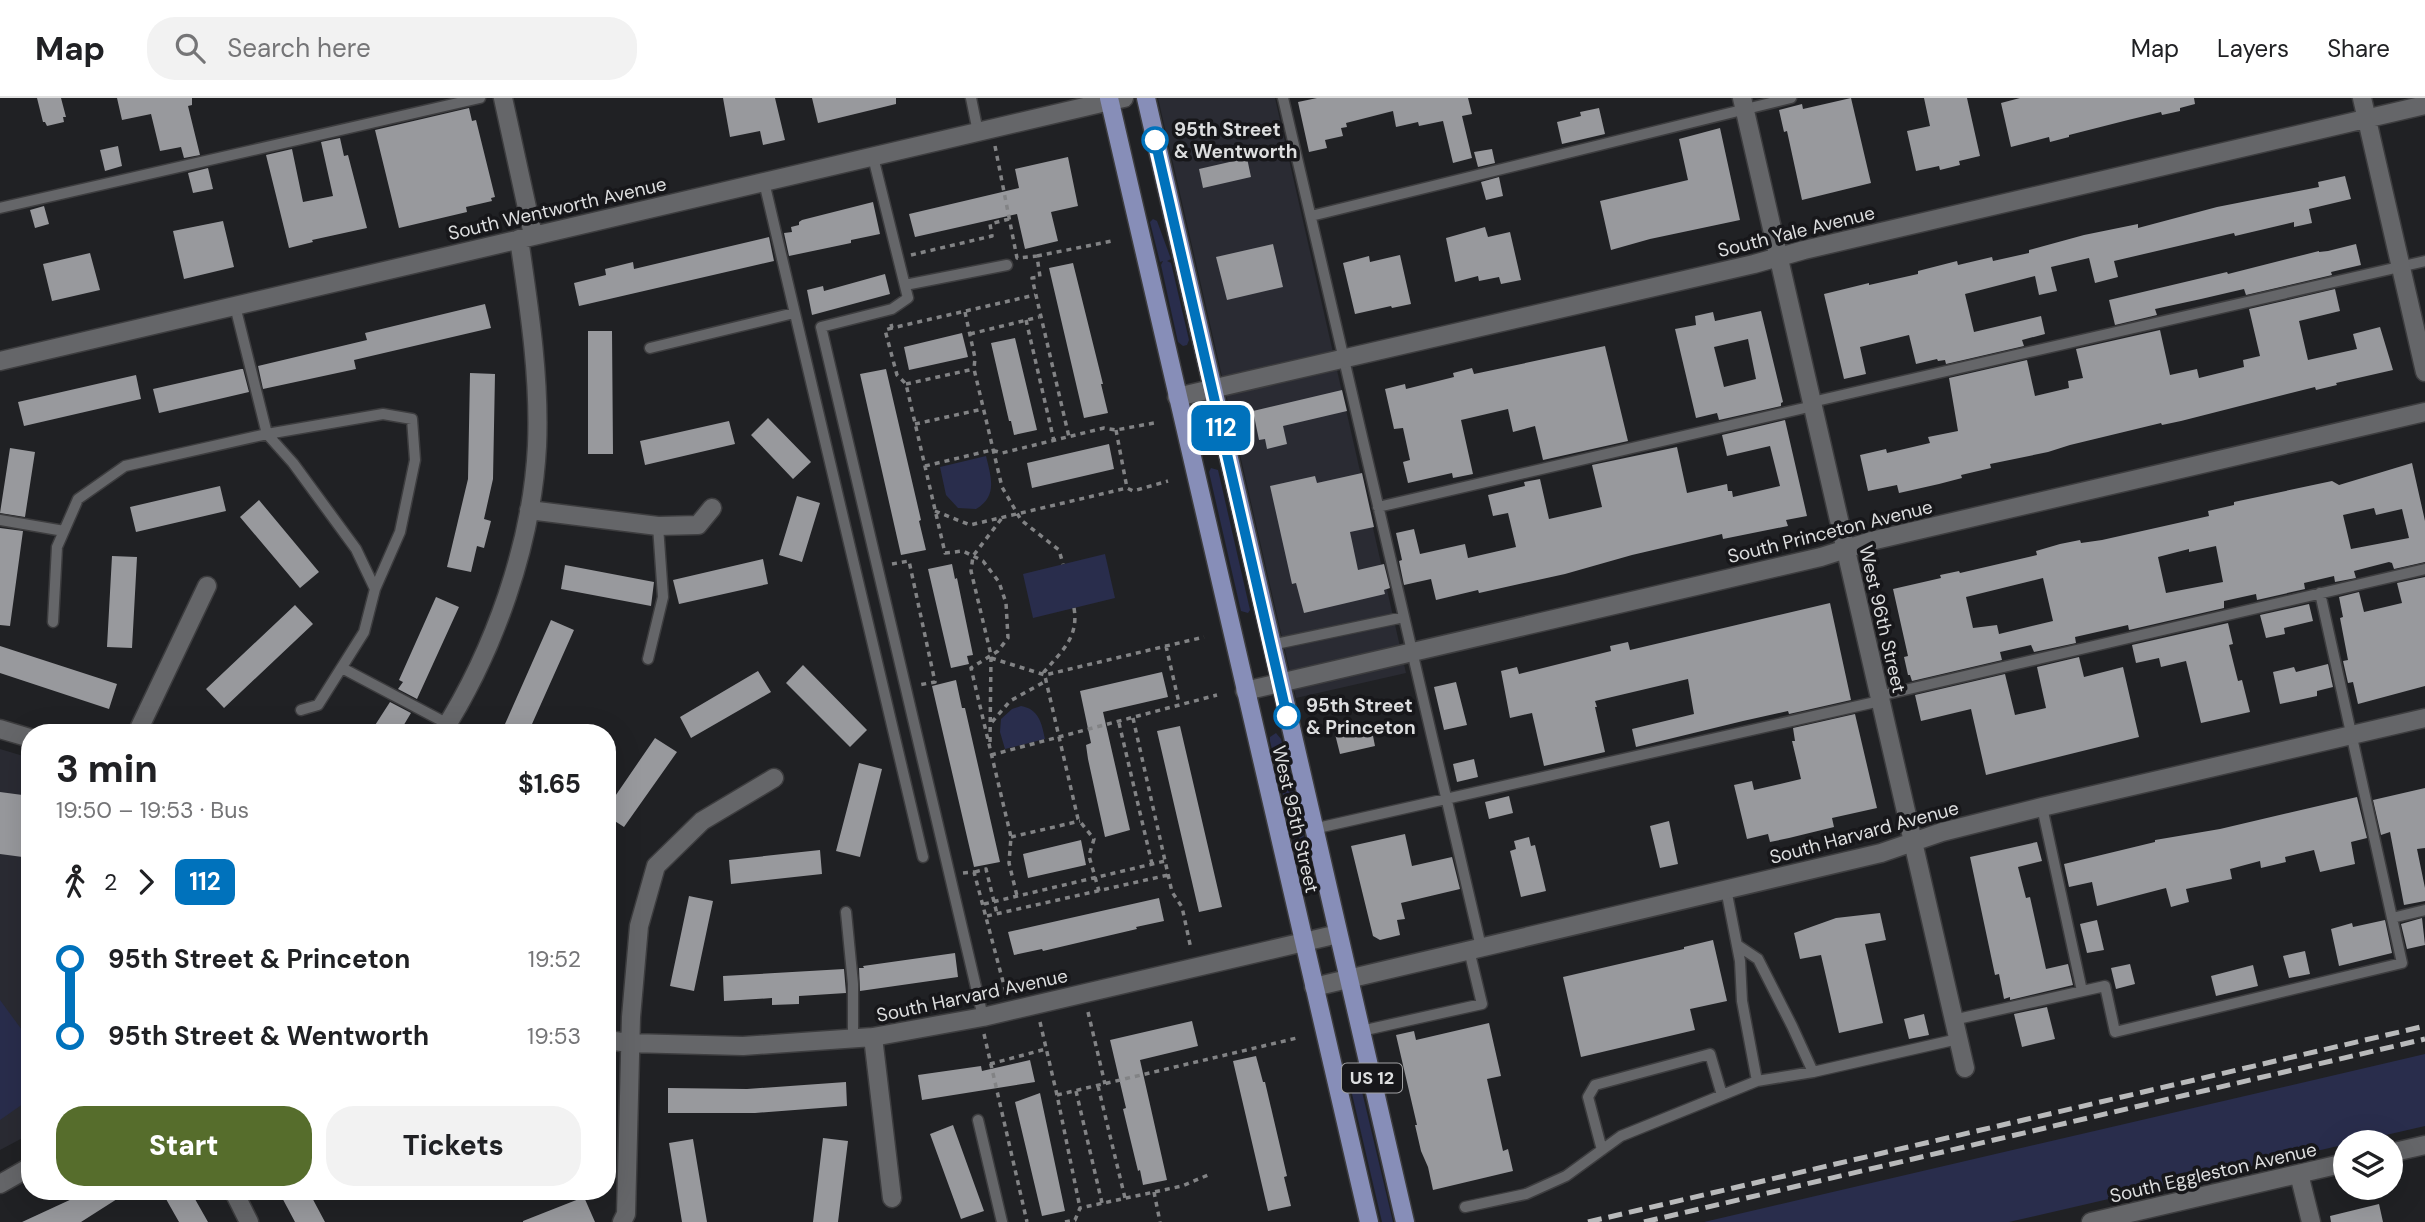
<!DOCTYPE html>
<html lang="en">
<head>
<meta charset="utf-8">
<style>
	:root { --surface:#fff; --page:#f2f2f2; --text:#202124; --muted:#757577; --line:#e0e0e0; --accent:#566d2c }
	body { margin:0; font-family:"DM Sans",sans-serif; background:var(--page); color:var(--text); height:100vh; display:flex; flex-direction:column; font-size:26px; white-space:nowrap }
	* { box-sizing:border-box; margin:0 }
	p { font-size:23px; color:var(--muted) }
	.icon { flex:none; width:38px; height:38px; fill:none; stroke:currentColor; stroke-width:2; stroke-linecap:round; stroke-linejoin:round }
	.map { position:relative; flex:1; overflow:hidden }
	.side { position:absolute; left:21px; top:626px; width:595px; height:476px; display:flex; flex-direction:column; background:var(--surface); border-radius:28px; box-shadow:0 7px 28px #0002 }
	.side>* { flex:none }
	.badge { padding:0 14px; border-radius:10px; font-size:24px; line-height:46px }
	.controls { position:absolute; left:2333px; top:1032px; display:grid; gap:14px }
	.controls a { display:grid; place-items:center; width:70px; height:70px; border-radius:50%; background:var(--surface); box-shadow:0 7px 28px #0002; font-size:35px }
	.map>.badge { position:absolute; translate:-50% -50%; box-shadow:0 0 0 4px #fff }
	.legs { display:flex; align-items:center; gap:10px; height:77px; padding:0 35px; font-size:23px }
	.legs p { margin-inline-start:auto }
	.head { display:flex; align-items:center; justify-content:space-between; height:119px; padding:0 35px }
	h1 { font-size:38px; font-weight:800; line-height:52px }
	.cta { display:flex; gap:14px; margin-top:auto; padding:14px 35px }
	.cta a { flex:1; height:80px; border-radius:28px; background:var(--accent); color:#fff; font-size:28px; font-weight:800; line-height:80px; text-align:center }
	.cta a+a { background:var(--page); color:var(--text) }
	ul { padding:0 35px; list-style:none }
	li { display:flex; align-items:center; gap:24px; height:77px; font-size:26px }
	li i { display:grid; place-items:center; width:10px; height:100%; margin:0 9px; background:currentColor }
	li i::after { content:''; width:18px; height:18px; margin:-9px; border:5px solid; border-radius:50%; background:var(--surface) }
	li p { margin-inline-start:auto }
	li:first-child i { background:linear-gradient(#0000 50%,currentColor 0) }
	li:last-child i { background:linear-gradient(currentColor 50%,#0000 0) }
	header { display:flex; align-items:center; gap:42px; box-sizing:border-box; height:98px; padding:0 35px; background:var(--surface); border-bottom:2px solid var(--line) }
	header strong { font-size:33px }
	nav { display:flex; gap:38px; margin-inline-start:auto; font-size:24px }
	.search { width:490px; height:63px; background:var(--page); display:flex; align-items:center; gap:18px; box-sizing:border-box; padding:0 24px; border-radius:28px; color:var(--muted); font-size:26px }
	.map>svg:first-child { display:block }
</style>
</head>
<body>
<header>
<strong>Map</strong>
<div class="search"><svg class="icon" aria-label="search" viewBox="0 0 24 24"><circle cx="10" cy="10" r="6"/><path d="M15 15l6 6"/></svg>Search here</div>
<nav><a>Map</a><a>Layers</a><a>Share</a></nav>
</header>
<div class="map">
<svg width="2425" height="1124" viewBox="0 0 2425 1124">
	<rect width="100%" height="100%" fill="#202124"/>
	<path fill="#2a2b33" d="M1158 0H1275L1406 575 1296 600Z
		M0 651 30 660V1036L0 1052Z"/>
	<path fill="#292d4c" d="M1153 121 1157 123 1171 161 1167 163 1171 165 1189 242 1187 247 1183 248 1178 244 1161 167 1163 163 1160 164 1150 124Z
		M986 358C991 379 998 398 976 411L958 410 946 397 940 369Z
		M1211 370 1218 372 1250 512 1248 515 1241 513 1209 374Z
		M1105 456 1115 500 1033 520 1023 476Z
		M1021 608C1039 611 1042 626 1045 641L1005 651 1000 634 1001 621 1012 611Z
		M1276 635 1281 641 1315 787 1307 791 1305 788 1270 643V639Z
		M0 902 30 943V1001L0 1022Z
		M2425 956V1028L2009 1124H1704Z
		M1355 978 1359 981 1393 1124H1382L1349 983 1350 979Z"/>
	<path fill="#98999d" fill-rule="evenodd" d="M37 0H61L66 19H63L64 24 47 28 45 24H43Z
		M117 0H192V7L188 8 200 57 184 60 181 49 160 53 151 16 122 22Z
		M723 0H775L785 42 763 47 760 33 730 39Z
		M812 0H896V6L818 25Z
		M1317 0H1468L1472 16 1462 18 1472 60 1453 65 1443 23 1419 28 1418 24 1396 29 1393 13 1346 25 1347 29 1341 30 1343 38 1325 42 1327 50 1309 54 1298 4Z
		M1851 0 1871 85 1802 102 1787 33 1784 34 1779 12 1802 6 1803 11Z
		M1924 0H1967L1980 58 1959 63 1960 67 1940 72 1939 68 1916 73 1907 33 1930 28Z
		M2020 0H2194L2195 6 2180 10V13L2162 17 2161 14 2128 22 2069 37V39L2050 44 2049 39 2011 49 2001 5Z
		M469 10 472 23 476 22 495 99 491 100 492 103 466 109 467 114 399 130 375 32Z
		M1599 10 1605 36 1562 46 1557 24 1581 18 1580 14Z
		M1720 30 1740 122 1650 141 1611 152 1600 103 1688 82 1679 41Z
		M340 40 344 58 348 57 367 130 312 142 313 144 289 150 266 57 292 51 303 104 333 98 321 44Z
		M118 48 122 68 105 73 100 52Z
		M1492 51 1495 65 1478 69 1474 54Z
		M1068 59 1078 108 1051 114 1058 143 1025 151 1017 116 915 139 909 116 1019 90 1015 71Z
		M1247 60 1251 79 1203 90 1199 71Z
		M208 70 213 91 193 95 188 75Z
		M2345 78 2351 101 2309 111 2312 125 2294 129V124L2235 138 2234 135 2114 163 2118 179 2095 185 2089 160 2051 169 2057 193 2039 197 2035 178 1965 196 1974 234 2041 218 2045 236 2022 242 2024 248 1946 266 1945 262 1938 263 1937 261 1916 266 1909 237 1860 249 1866 276 1844 281 1824 196 1869 185V187L1918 176V173L1957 163 1958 167 1992 159 1993 163 2029 155V152L2084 137 2138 126V130L2217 109 2319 89 2318 84Z
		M1499 79 1503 98 1486 102 1481 84Z
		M873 104 880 136 851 142V145L789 158 784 135 792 134 791 129 799 127V124L802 122Z
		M44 108 49 126 35 130 30 112Z
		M223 123 234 169 184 181 173 133Z
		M1485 129 1488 139 1510 134 1521 182 1501 186 1499 179 1479 183 1478 178 1455 184 1446 140Z
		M769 139 774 163 579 208 574 185 606 177 605 171 633 164 634 171Z
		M1273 146 1283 189 1227 202 1216 159Z
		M2356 146 2361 167 2331 174 2332 177 2246 197 2244 191 2201 201 2155 211 2157 217 2115 227 2109 202 2227 174 2228 176 2319 153V154L2328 153Z
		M90 155 100 192 52 203 43 166Z
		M1400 157 1411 206 1392 210 1391 208 1355 216 1343 165 1369 158 1370 164Z
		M1073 165 1103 286H1101L1108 315 1084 320 1049 170Z
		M885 176 890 196 812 217 807 192 823 188 824 193Z
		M2335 191 2340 213 2299 223 2308 262 2357 251 2353 236 2380 229 2393 272 2336 285 2337 287 2316 292 2315 289 2181 323 2162 327 2161 325 2070 347 2048 354 1990 366 1991 370 1961 377 1962 380 1939 386 1899 395 1897 387 1868 393 1860 357 1886 351 1887 355 1930 345 1928 339 1958 333 1949 280 2027 262 2035 298 2069 290 2068 283 2083 280 2076 251 2160 232 2170 277 2197 271 2199 280 2244 269 2243 262 2260 258 2249 211Z
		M485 206 491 230 354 262 356 271 263 291 258 268 367 242 365 235Z
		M1761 213 1783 304 1781 305V308L1719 322 1717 315 1696 320 1675 231 1696 227 1695 218 1713 214 1715 223ZM1748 241 1756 281 1724 289 1714 249Z
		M588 233H612L613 356H588Z
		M962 235 968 259 909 272 904 249Z
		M1015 240 1037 332 1014 337 1011 323H1009L991 245Z
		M1605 248 1628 343 1543 362 1535 328 1513 334 1508 311 1461 322 1473 376 1453 380 1452 375 1408 385 1403 364 1410 362 1403 330 1394 331 1385 291 1405 286 1406 291 1454 279 1453 275 1472 270 1474 276Z
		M241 271H243L249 294 159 315 153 291Z
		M886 271 921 422 919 423 926 452 901 457 860 276Z
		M470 275 495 276 493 381 484 421 491 423 484 450 477 448 471 474 447 469 468 381Z
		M136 277 141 301 24 328 18 304Z
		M1342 292 1347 313 1283 328 1287 346 1267 351 1265 341 1259 342 1253 313Z
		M768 320 811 364 793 381 751 337Z
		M1785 322 1807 418 1786 422 1788 428 1723 441 1722 436 1632 457 1565 476 1479 495 1478 492 1436 502 1431 481 1404 487 1399 463 1402 462 1396 435 1414 431 1420 456 1465 446 1468 460 1516 449 1508 415 1493 418 1488 397 1525 388 1524 384 1540 381 1549 421 1602 409 1592 367 1677 349 1687 395 1727 386 1728 393H1732L1733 399 1780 388 1770 348 1727 358 1722 337Z
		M729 323 735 346 645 367 640 343Z
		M1109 346 1114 371 1032 390 1027 365Z
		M10 350 35 354 25 419 0 415Z
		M2412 365 2425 423V464L2394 471 2392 465 2389 464 2354 473 2356 480 2335 484 2334 478 2304 485 2305 491 2257 502 2256 496 2224 503V510L2129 532 2128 527 2075 539 2076 545 2034 554 2031 547 2000 554 2002 562 1912 583 1910 577H1908L1904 559 1908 558 1893 491 1941 480 1940 477 1959 473 1960 475 2037 457 2036 453 2060 446 2080 442 2081 445 2102 442 2209 418 2208 413 2234 407V404L2332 383 2339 387ZM2374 410 2376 417 2402 411 2409 440 2351 451 2343 417ZM2216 448 2223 484 2166 495 2158 459 2189 451V454ZM2043 480 2053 523 1999 536 1997 527 1973 530 1966 499Z
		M1362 375 1374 429 1350 434 1358 472 1384 466 1390 490 1384 492 1385 496 1304 515 1296 485 1292 486 1270 388 1315 378 1317 385Z
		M220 388 226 413 136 434 130 409Z
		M797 398 820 405 802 464 779 457Z
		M259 402 319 474 300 490 240 419Z
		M0 430 23 433 10 528 0 527Z
		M112 458 137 459 132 550 107 549Z
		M763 461 768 486 679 506 673 482Z
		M952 466 955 481 957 480 973 557 967 558 969 566 951 570 928 471Z
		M565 467 654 484 651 508 561 491Z
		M2425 479V588L2358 606 2353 584 2348 585 2343 563 2348 562 2340 520 2343 519 2339 499 2359 494 2364 514 2402 505 2397 485Z
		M436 499 459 509 417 601 398 591 403 584 399 582Z
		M1830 505 1851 602 1789 616 1788 613 1743 623 1636 649 1632 631 1694 616 1688 581 1595 603 1597 609H1595L1605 654 1544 668 1532 615 1510 620 1501 573 1517 569 1519 576 1611 553 1610 548 1628 544 1630 552Z
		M2309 506 2313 523 2284 530 2285 536 2266 540 2260 517Z
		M295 507 313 526 224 610 206 591Z
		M551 522 574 532 528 635H501Z
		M2228 525 2233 546 2229 547 2238 583 2242 582 2250 614 2201 625 2186 563 2161 569 2159 560 2136 565 2132 547Z
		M0 548 117 586 109 611 0 575Z
		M2079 559 2084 579 2123 569 2139 639 1986 677 1971 611 1921 623 1915 597 2005 576 2015 617 2046 610 2037 569Z
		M2328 566 2333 589 2317 593V598L2280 606 2273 574 2294 569 2296 574Z
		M803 567 867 632 850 649 786 585Z
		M758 573 771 594 691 640 680 619Z
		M1162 574 1168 599 1103 614 1130 732 1105 739 1088 661 1086 647 1091 645 1080 593Z
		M956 582 962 610H965L1000 764 974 769 932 588Z
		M1456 584 1467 627 1444 632 1434 589Z
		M390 604 411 615 399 635H370Z
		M1855 616 1877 710 1832 720 1834 729 1789 740 1770 744 1768 736 1747 741 1734 687 1752 683 1754 692 1801 681 1792 643H1795L1793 630Z
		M1180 628 1222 809 1199 814 1157 633Z
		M1371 628 1375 648 1340 656 1335 636Z
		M655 640 677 654 624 729 607 718V710Z
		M1474 661 1478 679 1457 684 1453 666Z
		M859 665 882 671 860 759 836 753Z
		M2425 690V750L2417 751 2425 790V803L2404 807 2390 734 2381 737 2373 702Z
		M0 694 30 698V760L0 756Z
		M1509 698 1513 715 1489 721 1485 704Z
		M2357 699 2367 740 2351 744 2355 766 2320 774 2314 752 2285 759 2286 764 2261 770 2260 763 2230 771 2232 781 2186 791 2189 804 2171 809 2166 790 2097 808 2092 784 2069 789 2064 766 2155 744V742L2220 731Z
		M1669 723 1678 766 1660 770 1650 728Z
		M1405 736 1412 768 1452 759 1460 791 1401 805 1405 821 1397 822 1400 837 1380 842 1373 838 1351 748Z
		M1529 739 1531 748 1535 747 1546 793 1521 799 1510 753 1516 751 1514 743Z
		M1081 742 1086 767 1028 780 1023 756Z
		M2037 744 2042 763 2018 769 2026 800 2030 799 2046 871 2068 866 2073 887 2010 902V899L2004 901 1999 876 1995 877 1970 759Z
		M820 752 822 776 731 786 729 762Z
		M689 798 713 803 694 893 670 888Z
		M1159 800 1164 823 1136 829 1137 831 1043 853 1042 851 1014 857 1008 834Z
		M1880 815 1886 842 1865 846 1883 925 1839 935 1821 857 1800 861 1794 835 1836 820Z
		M2422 820 2425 847 2407 851 2401 826Z
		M2097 822 2104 852 2087 855 2080 826Z
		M2385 822 2392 855 2339 868 2331 831 2352 825 2353 829Z
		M1713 842 1727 903 1690 911 1695 932 1581 959 1563 879 1684 851V849Z
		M2305 853 2310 876 2289 880 2283 858Z
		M955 855 958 879 860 893 859 870H864L863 868Z
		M2130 866 2135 886 2116 891 2111 870Z
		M2253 867 2258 888 2216 898 2211 878Z
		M844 871 846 895 799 898V906L772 907V900L724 903 723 878Z
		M2047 909 2055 941 2022 949 2014 916Z
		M1924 916 1929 937 1909 941 1904 921Z
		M1192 923 1198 948 1140 962 1167 1082 1143 1087 1140 1072 1138 1073 1123 1011 1126 1010 1110 942Z
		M1489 925 1501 978 1487 981 1503 1053 1508 1051 1513 1073 1433 1092 1428 1069 1421 1053 1415 1027H1417L1396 937 1414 933 1416 942Z
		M1256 958 1263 984H1265L1287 1078 1284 1079 1291 1108 1268 1113 1233 963Z
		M1030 962 1035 984 922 1002 918 977 981 968 982 973Z
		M846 984 847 1008 755 1015H668V990L747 991Z
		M1040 995 1065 1113 1042 1118 1015 1004Z
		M953 1027 984 1113 961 1121 930 1036Z
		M823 1040 848 1043 838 1124H813Z
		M693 1041 707 1124H682L669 1045Z
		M87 1094H128L81 1124H22Z
		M162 1094H191L208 1124H179Z
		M279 1094H309L325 1124H295Z
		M584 1099 595 1124H523V1123Z
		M2379 1106 2383 1124H2331L2330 1118Z"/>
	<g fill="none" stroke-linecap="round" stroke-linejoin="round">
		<defs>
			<path id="service" d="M971 0 978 34
				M1283 0 1481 849
				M873 59 908 200 892 211 821 229 983 919
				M764 84 923 759
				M0 110 480 0
				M1311 118 1791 0
				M905 187 1007 167
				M235 208 267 336 293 365 356 451 375 491 364 534 318 607 301 612
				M650 250 794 215
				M1812 304 2425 163
				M1378 409 1813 308
				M0 422 64 433
				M53 524 57 449 78 401 125 368 267 336 383 316 412 321 415 362 400 434 375 491
				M1271 547 1404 519
				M648 561 663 499 658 428
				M342 570 448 626
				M1879 598 2425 471
				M2042 709 2082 893
				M1313 731 1880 603
				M1726 791 1740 863 1742 903 1757 983 1813 974 1958 941
				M846 814 853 886V940
				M2392 820 2425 812
				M1737 847 1758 861 1792 928 1813 974
				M1953 922 2105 888 2115 934 2402 865 2320 495
				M1361 933 1482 906 1469 852
				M978 1022 1002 1124
				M1602 1052 1588 999 1595 987 1710 956 1722 997
				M1465 1109 1526 1096 1566 1078 1621 1038 1757 983"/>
			<path id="minor" d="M503 0 533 137
				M1742 0 1965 970
				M2362 0 2425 274
				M0 263 1110 3
				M1177 299 1754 166 1804 152 2425 7
				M529 412 658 428 698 427 712 410
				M1245 593 1821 459 1871 443 2425 314
				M0 631 30 640
				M137 635 207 488
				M442 635C494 553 532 447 537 348 540 279 529 209 519 141
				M1314 889 1881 755 1942 734 2042 709 2425 620
				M873 939 892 1100
				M607 942 629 945 743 948 873 939 983 919 1338 836
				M2390 1055 2425 1047
				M2299 1076 2311 1124
				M0 1086 30 1069
				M234 1094 249 1124
				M622 1124 626 1116 631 919 639 828 656 768 702 723 774 680
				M2091 1124 2345 1065"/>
			<path id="tertiary" d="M1110 3 1124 0"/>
			<path id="primary" d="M1109 0 1369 1124
				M1146 0 1405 1124"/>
		</defs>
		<use href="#service" stroke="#3d3d3f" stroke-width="13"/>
		<use href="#minor" stroke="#3d3d3f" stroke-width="21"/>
		<use href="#tertiary" stroke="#3d3d3f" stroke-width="21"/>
		<use href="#primary" stroke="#3d3d3f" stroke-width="21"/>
		<path stroke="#828385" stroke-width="3.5" stroke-dasharray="5 5" stroke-linecap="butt" d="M995 48 1017 160 1037 158 1040 179 1032 180 1069 339
			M911 157 992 138 990 126 1009 121
			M1037 158 1112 143
			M965 214 975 260 974 271 1002 389 1021 422 1059 452 1063 466
			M1026 222 1054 343
			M891 226 892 230 1035 197
			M892 230 885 232 897 277 906 286 945 455 963 453 983 463 999 484 1006 505 1008 540 998 553 971 570 1011 739 1009 765 1017 798
			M970 236 1039 219
			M906 286 974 271
			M915 326 983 311
			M1116 332 1127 390
			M925 368 992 352 1002 355 1104 330 1116 332 1154 325
			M935 413 970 427 1127 390 1133 393 1168 383
			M892 466 909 463 935 584 919 587
			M1074 510C1079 539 1062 553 1044 574L1078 721 1094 741 1089 758 1099 793
			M1166 548 1179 605
			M991 560 1045 577 1204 539
			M1133 620 1172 794 1182 809 1191 851
			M992 624 1010 603 1046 583
			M1119 625 1152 766
			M990 644 991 557 971 473 973 458 1002 420
			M991 657 1217 597
			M1011 739 1080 723
			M975 774 986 771 997 816
			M963 775 974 774 1006 895
			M984 806 1165 763
			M987 818 1168 777
			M1088 914 1105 986
			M1040 924 1057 997 1080 1110
			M984 936 1027 1124
			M990 966 1046 951
			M1098 988 1125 1100
			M1076 993 1102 1105
			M1057 997 1297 940
			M1154 1094 1160 1124
			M1065 1124 1075 1122 1080 1110 1182 1088 1208 1077"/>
		<use href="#service" stroke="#656669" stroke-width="10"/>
		<use href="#minor" stroke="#656669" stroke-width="18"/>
		<use href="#tertiary" stroke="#656669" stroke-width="18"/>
		<use href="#primary" stroke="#878eb8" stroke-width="18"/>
		<path stroke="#b9babb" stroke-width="5" stroke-dasharray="14 7" stroke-linecap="butt" d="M1588 1124 2425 928
			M1644 1124 2425 941"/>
	</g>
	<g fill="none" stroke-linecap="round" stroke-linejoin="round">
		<defs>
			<path id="line-1" d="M1155 42 1287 618"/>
		</defs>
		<use href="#line-1" stroke="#fff" stroke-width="16"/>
		<use href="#line-1" stroke="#0072bc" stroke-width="10"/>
	</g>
	<g fill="#fff" stroke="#0072bc" stroke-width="3.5">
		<circle cx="1155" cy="42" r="12"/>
		<circle cx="1287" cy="618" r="12"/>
	</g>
	<g text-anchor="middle" stroke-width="7" stroke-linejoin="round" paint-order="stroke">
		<rect fill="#17171a" stroke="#a2a2a4" stroke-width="2" x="1342" y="965.5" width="60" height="29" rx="5"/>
		<g font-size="18" font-weight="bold" fill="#dddedf">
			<text x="1372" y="986">US 12</text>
		</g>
		<g font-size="19" font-weight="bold" fill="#dddedf" stroke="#17171a" text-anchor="start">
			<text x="1174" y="38">95th Street<tspan x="1174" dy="22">&amp; Wentworth</tspan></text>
			<text x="1306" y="614">95th Street<tspan x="1306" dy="22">&amp; Princeton</tspan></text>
		</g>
		<g font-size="19" fill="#dddedf" stroke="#17171a">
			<text transform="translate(557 110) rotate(-13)" y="7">South Wentworth Avenue</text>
			<text transform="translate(1796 133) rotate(-14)" y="7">South Yale Avenue</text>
			<text transform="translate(1830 433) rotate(-14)" y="7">South Princeton Avenue</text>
			<text transform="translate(1883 521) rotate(77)" y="7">West 96th Street</text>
			<text transform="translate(1296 721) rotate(77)" y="7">West 95th Street</text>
			<text transform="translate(1864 734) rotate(-15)" y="7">South Harvard Avenue</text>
			<text transform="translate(972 897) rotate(-12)" y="7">South Harvard Avenue</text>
			<text transform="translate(2213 1074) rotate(-13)" y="7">South Eggleston Avenue</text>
		</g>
	</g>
</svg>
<div class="controls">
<a><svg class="icon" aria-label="layers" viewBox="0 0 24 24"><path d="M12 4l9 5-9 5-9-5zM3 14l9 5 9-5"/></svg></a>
</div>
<b class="badge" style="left:1221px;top:330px;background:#0072bc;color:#fff">112</b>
<section class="side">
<div class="head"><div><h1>3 min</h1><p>19:50 – 19:53 · Bus</p></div><b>$1.65</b></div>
<div class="legs"><svg class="icon" aria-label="walk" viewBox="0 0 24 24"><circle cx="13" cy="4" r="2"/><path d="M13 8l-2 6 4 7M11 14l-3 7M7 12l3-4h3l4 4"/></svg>2<svg class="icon" aria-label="forward" viewBox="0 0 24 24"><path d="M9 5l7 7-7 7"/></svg><b class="badge" style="background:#0072bc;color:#fff">112</b></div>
<ul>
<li><i style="color:#0072bc"></i><b>95th Street &amp; Princeton</b><p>19:52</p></li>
<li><i style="color:#0072bc"></i><b>95th Street &amp; Wentworth</b><p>19:53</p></li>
</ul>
<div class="cta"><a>Start</a><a>Tickets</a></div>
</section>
</div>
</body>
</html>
